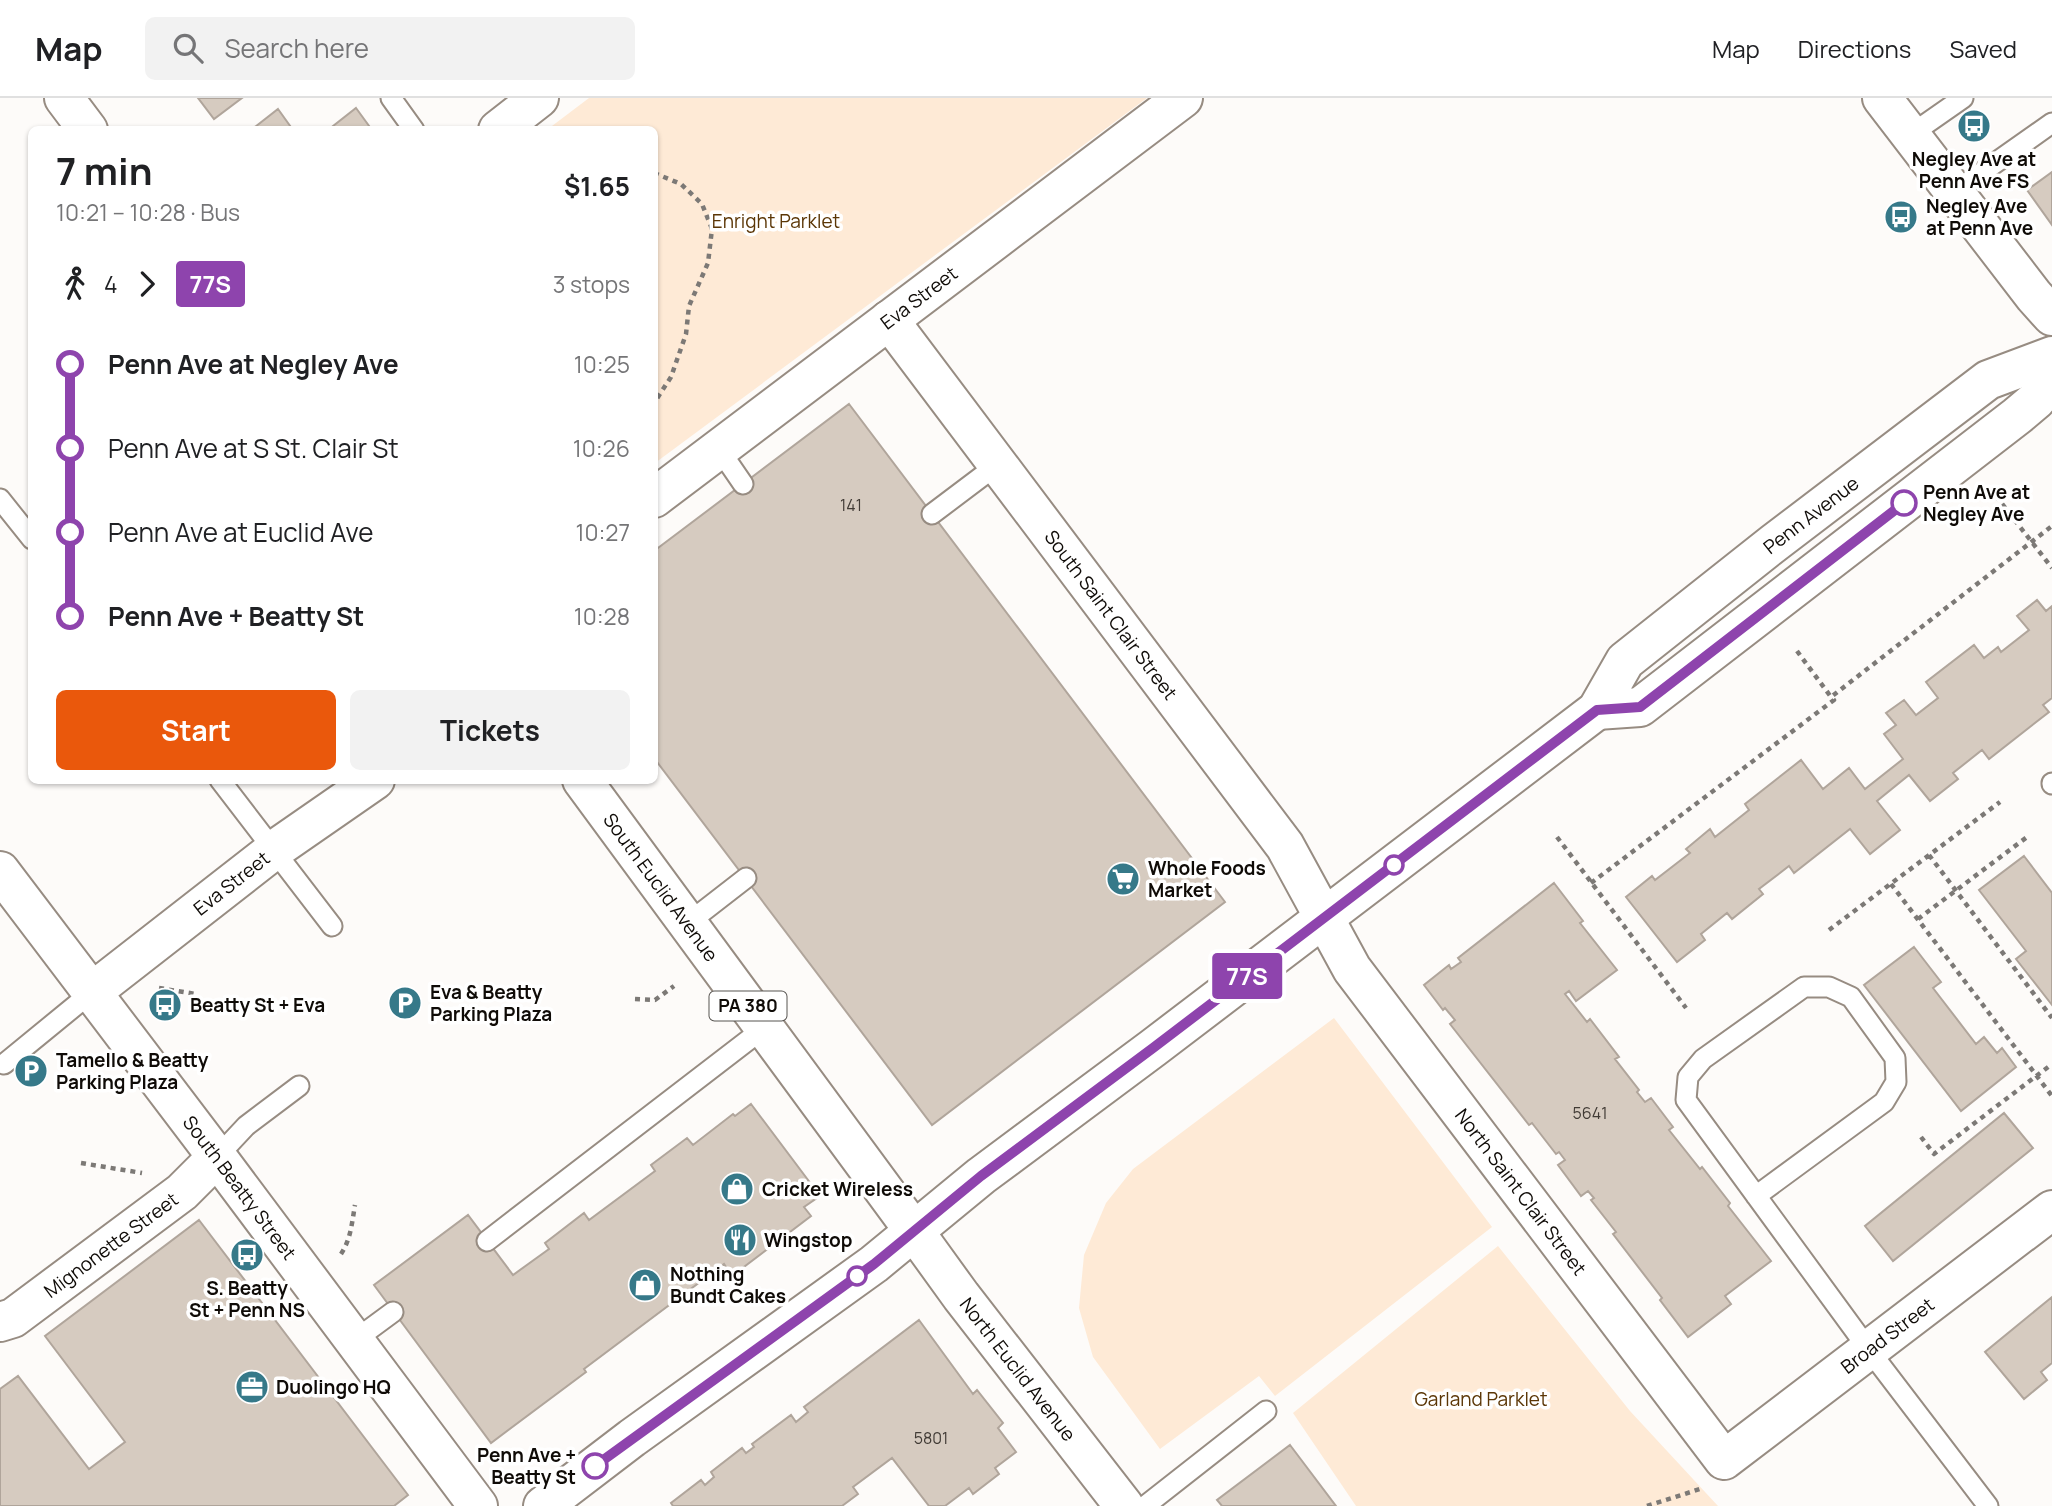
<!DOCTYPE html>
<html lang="en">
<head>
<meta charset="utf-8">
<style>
	:root { --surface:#fff; --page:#f2f2f2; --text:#202124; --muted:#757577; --line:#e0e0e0; --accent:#ea580c }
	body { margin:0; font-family:Manrope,sans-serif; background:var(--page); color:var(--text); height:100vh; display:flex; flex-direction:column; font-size:26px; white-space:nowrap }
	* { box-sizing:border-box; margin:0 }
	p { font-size:23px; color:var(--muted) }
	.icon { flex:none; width:38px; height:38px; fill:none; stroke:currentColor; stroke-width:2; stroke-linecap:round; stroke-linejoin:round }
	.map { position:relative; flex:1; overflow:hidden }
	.drawer { position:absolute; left:28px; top:28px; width:630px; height:658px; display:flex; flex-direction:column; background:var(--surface); border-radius:10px; box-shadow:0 2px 5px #0004 }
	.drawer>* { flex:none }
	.badge { padding:0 14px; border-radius:5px; font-size:24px; line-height:46px }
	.map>.badge { position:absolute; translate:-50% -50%; box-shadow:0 0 0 4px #fff }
	.legs { display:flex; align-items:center; gap:10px; height:77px; padding:0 28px; font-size:23px }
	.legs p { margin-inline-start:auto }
	.headline { display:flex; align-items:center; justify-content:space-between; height:119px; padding:0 28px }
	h1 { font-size:38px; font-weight:700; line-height:52px }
	.action { display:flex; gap:14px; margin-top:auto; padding:14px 28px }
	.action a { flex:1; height:80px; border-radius:10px; background:var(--accent); color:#fff; font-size:28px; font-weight:700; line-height:80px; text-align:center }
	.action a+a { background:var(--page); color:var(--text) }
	ul { padding:0 28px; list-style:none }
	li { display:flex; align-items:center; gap:24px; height:84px; font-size:26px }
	li i { display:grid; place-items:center; width:10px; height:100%; margin:0 9px; background:currentColor }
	li i::after { content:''; width:18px; height:18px; margin:-9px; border:5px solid; border-radius:50%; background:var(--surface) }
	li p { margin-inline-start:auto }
	li:first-child i { background:linear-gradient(#0000 50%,currentColor 0) }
	li:last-child i { background:linear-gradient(currentColor 50%,#0000 0) }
	header { display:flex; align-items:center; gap:42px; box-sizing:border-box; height:98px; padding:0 35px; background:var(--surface); border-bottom:2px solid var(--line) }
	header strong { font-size:33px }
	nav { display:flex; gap:38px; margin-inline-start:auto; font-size:24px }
	.search { width:490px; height:63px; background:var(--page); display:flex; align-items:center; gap:18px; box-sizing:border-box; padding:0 24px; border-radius:10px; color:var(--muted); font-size:26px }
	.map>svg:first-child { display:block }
</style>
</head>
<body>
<header>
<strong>Map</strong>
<div class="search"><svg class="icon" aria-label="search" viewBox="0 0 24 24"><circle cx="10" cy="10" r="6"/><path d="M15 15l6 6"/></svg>Search here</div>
<nav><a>Map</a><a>Directions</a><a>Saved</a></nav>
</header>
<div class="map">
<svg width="2052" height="1408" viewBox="0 0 2052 1408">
	<rect width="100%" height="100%" fill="#fdfbf9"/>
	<path fill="#feead6" d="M589 0H1147L655 365 654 32 548 31Z
		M1334 920 1492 1129 1275 1298 1259 1278 1160 1351 1093 1259 1079 1210 1084 1157 1106 1105 1133 1071Z
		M1498 1148 1630 1313 1718 1408H1356L1293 1315Z"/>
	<path fill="#d6cbc0" stroke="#b0a59b" stroke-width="2" d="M198 0H242L214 21Z
		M356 10 372 32H328Z
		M278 11 293 32H251Z
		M2052 74V127L2027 92Z
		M849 306 1225 804 932 1027 654 660V453Z
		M2037 502 2046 513 2052 508V600L2043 607 2049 614 1989 661 1982 652 1953 675 1958 681 1930 703 1909 677 1877 703 1900 732 1870 756 1850 731 1794 775 1789 768 1759 791 1763 796 1732 821 1727 815 1701 836 1705 842 1677 864 1626 799 1652 778 1655 782 1690 755 1686 751 1710 731 1715 739 1749 712 1745 706 1801 662 1823 691 1849 670 1865 691 1903 661 1884 636 1896 627 1886 615 1904 602 1916 617 1938 600 1926 584 1974 547 1984 560 1998 549 2001 554 2029 532 2017 518Z
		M2024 758 2052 795V907L2016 861 2026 853 1979 792Z
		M1554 785 1583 823 1580 825 1617 872 1576 903 1569 893 1565 896 1587 924 1590 921 1619 959 1615 961 1639 992 1637 994 1645 1004 1651 1000 1673 1029 1669 1032 1700 1071 1702 1069 1730 1105 1728 1108 1771 1163 1725 1198 1731 1206 1688 1239 1660 1202 1662 1200 1613 1136 1616 1134 1591 1102 1594 1100 1588 1093 1581 1098 1558 1067 1565 1062 1559 1054 1556 1056 1532 1025 1529 1027 1450 926 1455 922 1445 910 1443 912 1424 887 1449 867 1451 871 1461 864 1458 860Z
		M1914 849 1941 884 1933 890 1976 946 1984 939 1997 955 2002 950 2016 969 1961 1013 1864 887Z
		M751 1006 820 1098 804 1109 811 1118 732 1178 724 1166 584 1271 586 1274 491 1345 374 1187 468 1117 513 1177 549 1151 545 1145 584 1115 589 1122 655 1073 651 1067 687 1040 693 1047 733 1016 735 1018Z
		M2004 1015 2033 1050 1893 1163 1865 1128Z
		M199 1122 408 1397 394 1408H0V1291L18 1278 89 1371 125 1344 45 1238Z
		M2052 1199V1265L2041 1274 2047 1282 2024 1301 1985 1254Z
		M919 1222 973 1296 977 1292 1003 1325 998 1330 1016 1354 995 1370 999 1376 973 1396 969 1390 945 1408H929L892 1360 853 1389 858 1396 842 1408H673L671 1405 701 1382 705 1387 714 1379 711 1374 742 1350 746 1355 754 1349 752 1346 791 1317 796 1324 808 1314 804 1309Z
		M1290 1347 1336 1408H1222L1217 1402Z"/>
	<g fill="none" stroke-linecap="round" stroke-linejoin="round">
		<defs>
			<path id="lane" d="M391 0 414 32
				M1910 37 1963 0
				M1954 94 2052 25
				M719 351 743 386
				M0 401 32 441
				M932 416 997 367
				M220 682 332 828
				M2052 685V686
				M688 825 746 780
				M4 966 92 894
				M217 1059 246 1028 299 988
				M1756 1098 1884 1004 1896 984 1895 960 1851 899 1829 889H1804L1703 961 1688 979 1686 1002 1869 1252 1988 1408
				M487 1143 764 930
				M355 1242 393 1214
				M1145 1408 1266 1313"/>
			<g id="street">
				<path d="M498 32 539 0"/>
				<path id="s1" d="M889 222 1285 748 1352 871 1724 1362 2052 1112"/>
				<path id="s2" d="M654 400 1183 0"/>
				<path id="s3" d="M0 773 217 1059 478 1408"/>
				<path id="s4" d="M92 894 274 752 375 682"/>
				<path id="s5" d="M0 1224 13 1220 182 1094 217 1059"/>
			</g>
			<g id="secondary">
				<path d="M1882 0 2034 198 2052 218"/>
				<path id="s6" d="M914 1133 961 1198 1124 1408"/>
			</g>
			<g id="primary">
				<path d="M64 0 88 32"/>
				<path d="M1597 612 1640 609 2017 318 2036 302 2052 282"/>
				<path id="s7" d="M582 682 914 1133"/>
				<path id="s8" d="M543 1408 632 1340 874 1166 981 1078 1153 950 1597 612 1625 563 1774 445 1988 282 2052 258"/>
			</g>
		</defs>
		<use href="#lane" stroke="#978c82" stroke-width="23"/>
		<use href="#street" stroke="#978c82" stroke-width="42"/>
		<use href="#secondary" stroke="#978c82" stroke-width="42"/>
		<use href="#primary" stroke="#978c82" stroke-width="42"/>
		<path stroke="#7c7976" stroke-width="4.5" stroke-dasharray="5 5" stroke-linecap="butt" d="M654 75 681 86 702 106 712 131 708 165 689 208 686 236 671 279 654 305
			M1996 398 2052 470
			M1797 553 1831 599 2052 428
			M1557 739 1686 910
			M1929 757 2052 920
			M1591 785 1834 602 1831 599
			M1891 786 2052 998
			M1918 821 2027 739
			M1829 832 2000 704
			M159 890 196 896
			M635 901 655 902 674 888
			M1921 1039 1934 1056 2052 966
			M81 1065 142 1075
			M341 1156C351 1141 352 1124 355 1107
			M1647 1408 1700 1391"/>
		<use href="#lane" stroke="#fff" stroke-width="19"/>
		<use href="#street" stroke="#fff" stroke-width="38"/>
		<use href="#secondary" stroke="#fff" stroke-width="38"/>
		<use href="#primary" stroke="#fff" stroke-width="38"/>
	</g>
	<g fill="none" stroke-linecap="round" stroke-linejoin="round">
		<defs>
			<path id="line-1" d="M595 1368 874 1166 981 1078 1153 950 1597 612 1640 609 1904 405"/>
		</defs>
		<use href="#line-1" stroke="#fff" stroke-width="16"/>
		<use href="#line-1" stroke="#8e44ad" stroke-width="10"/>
	</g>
	<defs>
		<symbol id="bus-disc" viewBox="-11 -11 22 22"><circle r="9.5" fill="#367989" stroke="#fff"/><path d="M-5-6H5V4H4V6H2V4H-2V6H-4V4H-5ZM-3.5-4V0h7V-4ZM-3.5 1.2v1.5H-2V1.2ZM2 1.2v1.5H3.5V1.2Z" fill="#fff"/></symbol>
		<symbol id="supermarket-disc" viewBox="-11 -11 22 22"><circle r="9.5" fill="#367989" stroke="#fff"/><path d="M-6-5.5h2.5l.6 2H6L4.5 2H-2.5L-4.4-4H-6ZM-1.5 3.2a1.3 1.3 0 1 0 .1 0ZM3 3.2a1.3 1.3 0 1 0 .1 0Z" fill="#fff"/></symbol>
		<symbol id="parking-disc" viewBox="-11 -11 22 22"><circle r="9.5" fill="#367989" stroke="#fff"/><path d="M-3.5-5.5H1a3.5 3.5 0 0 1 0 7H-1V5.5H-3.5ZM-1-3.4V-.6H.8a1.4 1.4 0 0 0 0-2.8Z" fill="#fff"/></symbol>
		<symbol id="shop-disc" viewBox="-11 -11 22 22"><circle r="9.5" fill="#367989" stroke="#fff"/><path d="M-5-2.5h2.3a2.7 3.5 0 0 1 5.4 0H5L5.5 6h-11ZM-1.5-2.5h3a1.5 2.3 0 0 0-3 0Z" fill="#fff"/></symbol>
		<symbol id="restaurant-disc" viewBox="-11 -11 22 22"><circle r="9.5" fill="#367989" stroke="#fff"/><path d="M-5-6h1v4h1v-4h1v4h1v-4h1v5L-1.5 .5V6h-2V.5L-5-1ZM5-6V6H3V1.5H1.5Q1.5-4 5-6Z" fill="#fff"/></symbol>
		<symbol id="office-disc" viewBox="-11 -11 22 22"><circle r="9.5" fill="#367989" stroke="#fff"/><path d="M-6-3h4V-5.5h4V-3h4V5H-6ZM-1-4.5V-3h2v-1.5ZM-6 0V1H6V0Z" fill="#fff"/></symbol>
	</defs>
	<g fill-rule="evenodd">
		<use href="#bus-disc" x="1955" y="9" width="38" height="38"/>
		<use href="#bus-disc" x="1882" y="100" width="38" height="38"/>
		<use href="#supermarket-disc" x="1104" y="762" width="38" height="38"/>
		<use href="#parking-disc" x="386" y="886" width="38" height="38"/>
		<use href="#bus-disc" x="146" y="888" width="38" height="38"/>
		<use href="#parking-disc" x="12" y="954" width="38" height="38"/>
		<use href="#shop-disc" x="718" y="1072" width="38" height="38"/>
		<use href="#restaurant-disc" x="721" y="1123" width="38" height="38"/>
		<use href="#bus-disc" x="228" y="1138" width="38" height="38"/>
		<use href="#shop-disc" x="626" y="1168" width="38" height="38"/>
		<use href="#office-disc" x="233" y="1270" width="38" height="38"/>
	</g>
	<g fill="#fff" stroke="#8e44ad" stroke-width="3.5">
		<circle cx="1904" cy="405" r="12"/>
		<circle cx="1394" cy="767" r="9"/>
		<circle cx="857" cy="1178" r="9"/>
		<circle cx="595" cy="1368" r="12"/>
	</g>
	<g text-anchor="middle" stroke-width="7" stroke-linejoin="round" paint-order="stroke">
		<g font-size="16" fill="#413b35">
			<text x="851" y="413">141</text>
			<text x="1590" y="1021">5641</text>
			<text x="931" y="1346">5801</text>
		</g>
		<rect fill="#fff" stroke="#575451" stroke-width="2" x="709.5" y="893.5" width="77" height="29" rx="5"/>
		<g font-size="18" font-weight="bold" fill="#0f0b07">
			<text x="748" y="914">PA 380</text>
		</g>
		<g font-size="19" font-weight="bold" fill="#0f0b07" stroke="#fff" text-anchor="start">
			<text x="1974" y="68" text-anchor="middle">Negley Ave at<tspan x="1974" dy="22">Penn Ave FS</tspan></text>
			<text x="1926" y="115">Negley Ave<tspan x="1926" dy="22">at Penn Ave</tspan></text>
			<text x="1148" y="777">Whole Foods<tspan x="1148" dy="22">Market</tspan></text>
			<text x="430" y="901">Eva &amp; Beatty<tspan x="430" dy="22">Parking Plaza</tspan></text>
			<text x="190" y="914">Beatty St + Eva</text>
			<text x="56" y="969">Tamello &amp; Beatty<tspan x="56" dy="22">Parking Plaza</tspan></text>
			<text x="762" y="1098">Cricket Wireless</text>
			<text x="764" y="1149">Wingstop</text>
			<text x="670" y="1183">Nothing<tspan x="670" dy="22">Bundt Cakes</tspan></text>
			<text x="247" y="1197" text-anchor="middle">S. Beatty<tspan x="247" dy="22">St + Penn NS</tspan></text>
			<text x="276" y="1296">Duolingo HQ</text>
		</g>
		<g font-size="19" fill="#5b3606" stroke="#fff">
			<text x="776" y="130">Enright Parklet</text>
			<text x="1481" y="1308">Garland Parklet</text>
		</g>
		<g font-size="19" fill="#0f0b07" stroke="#fff">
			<text dy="7" stroke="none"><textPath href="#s2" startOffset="332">Eva Street</textPath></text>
			<text dy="7" stroke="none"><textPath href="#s8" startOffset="1614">Penn Avenue</textPath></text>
			<text dy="7" stroke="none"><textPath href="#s1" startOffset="369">South Saint Clair Street</textPath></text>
			<text dy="7" stroke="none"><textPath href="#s4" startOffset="177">Eva Street</textPath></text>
			<text dy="7" stroke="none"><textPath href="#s7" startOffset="133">South Euclid Avenue</textPath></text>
			<text dy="7" stroke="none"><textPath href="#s3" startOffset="397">South Beatty Street</textPath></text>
			<text dy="7" stroke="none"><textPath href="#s1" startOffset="1078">North Saint Clair Street</textPath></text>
			<text dy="7" stroke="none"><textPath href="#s5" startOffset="136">Mignonette Street</textPath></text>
			<text dy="7" stroke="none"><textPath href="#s1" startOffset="1620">Broad Street</textPath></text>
			<text dy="7" stroke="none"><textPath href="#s6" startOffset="173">North Euclid Avenue</textPath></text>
		</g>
		<g font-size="19" font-weight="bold" fill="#0f0b07" stroke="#fff" text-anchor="start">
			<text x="1923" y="401">Penn Ave at<tspan x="1923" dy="22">Negley Ave</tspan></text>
			<text x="576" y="1364" text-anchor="end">Penn Ave +<tspan x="576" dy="22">Beatty St</tspan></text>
		</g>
	</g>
</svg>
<b class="badge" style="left:1247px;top:878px;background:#8e44ad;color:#fff">77S</b>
<section class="drawer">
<div class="headline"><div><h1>7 min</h1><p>10:21 – 10:28 · Bus</p></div><b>$1.65</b></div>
<div class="legs"><svg class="icon" aria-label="walk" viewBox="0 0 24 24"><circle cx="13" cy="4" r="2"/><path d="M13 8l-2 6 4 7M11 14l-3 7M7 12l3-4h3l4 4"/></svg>4<svg class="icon" aria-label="forward" viewBox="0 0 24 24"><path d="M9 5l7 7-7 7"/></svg><b class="badge" style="background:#8e44ad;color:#fff">77S</b><p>3 stops</p></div>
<ul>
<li><i style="color:#8e44ad"></i><b>Penn Ave at Negley Ave</b><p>10:25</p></li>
<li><i style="color:#8e44ad"></i><span>Penn Ave at S St. Clair St</span><p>10:26</p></li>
<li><i style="color:#8e44ad"></i><span>Penn Ave at Euclid Ave</span><p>10:27</p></li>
<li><i style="color:#8e44ad"></i><b>Penn Ave + Beatty St</b><p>10:28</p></li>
</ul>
<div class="action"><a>Start</a><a>Tickets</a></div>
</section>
</div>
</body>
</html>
